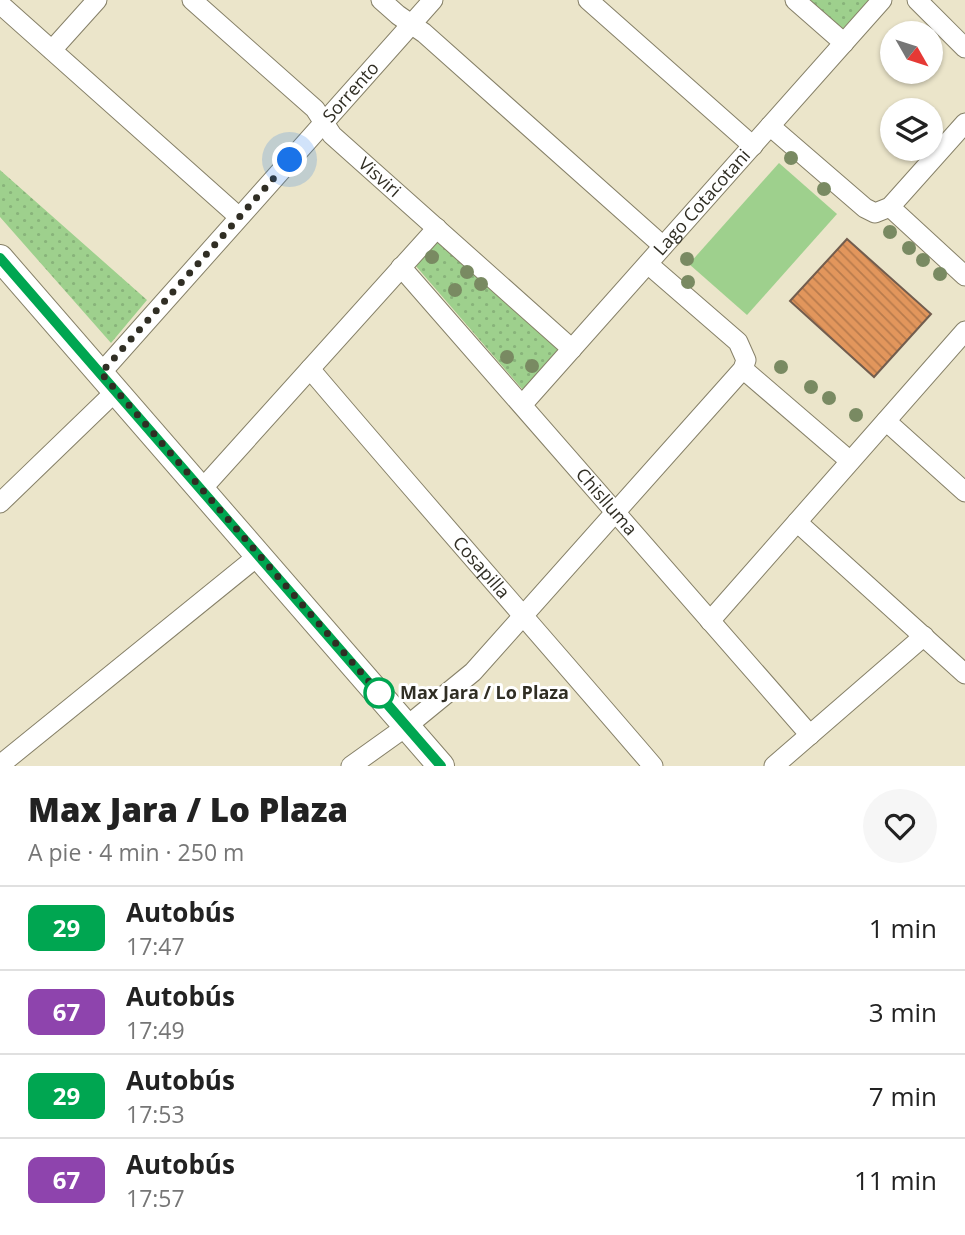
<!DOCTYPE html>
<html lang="es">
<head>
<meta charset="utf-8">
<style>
	:root { --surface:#fff; --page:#f6f6f6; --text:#222; --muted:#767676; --line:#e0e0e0 }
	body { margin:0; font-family:"Open Sans",sans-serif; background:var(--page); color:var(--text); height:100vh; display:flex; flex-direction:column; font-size:26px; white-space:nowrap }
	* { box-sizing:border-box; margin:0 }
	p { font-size:23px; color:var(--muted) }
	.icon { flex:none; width:38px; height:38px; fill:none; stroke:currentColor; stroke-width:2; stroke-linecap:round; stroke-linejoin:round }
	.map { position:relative; height:766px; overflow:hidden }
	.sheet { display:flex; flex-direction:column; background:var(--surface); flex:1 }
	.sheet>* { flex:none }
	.badge { padding:0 14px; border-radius:10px; font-size:24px; line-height:46px }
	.needle { width:46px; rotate:129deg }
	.fabs { position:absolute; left:880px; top:21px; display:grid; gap:14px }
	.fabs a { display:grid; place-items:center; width:63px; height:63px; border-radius:50%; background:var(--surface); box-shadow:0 2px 5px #0004; font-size:35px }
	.you { position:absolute; width:35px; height:35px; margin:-18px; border:5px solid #fff; border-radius:50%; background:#1a73e8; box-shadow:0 0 0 10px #1a73e833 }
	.map>.badge { position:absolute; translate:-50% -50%; box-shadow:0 0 0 4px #fff }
	.round { display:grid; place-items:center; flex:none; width:74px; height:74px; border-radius:37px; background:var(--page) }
	.summary { display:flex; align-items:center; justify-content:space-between; height:119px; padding:0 28px }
	h1 { font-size:33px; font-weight:800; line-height:52px }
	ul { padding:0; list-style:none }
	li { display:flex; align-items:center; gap:21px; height:84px; padding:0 28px; border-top:2px solid var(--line) }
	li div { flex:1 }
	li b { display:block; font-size:26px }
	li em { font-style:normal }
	li .badge { min-width:77px; font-weight:700; text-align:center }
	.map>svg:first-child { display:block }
</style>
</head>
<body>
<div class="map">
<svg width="965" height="766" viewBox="0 0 965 766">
	<defs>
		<pattern id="grass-dots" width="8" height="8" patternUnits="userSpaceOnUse" patternTransform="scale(1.75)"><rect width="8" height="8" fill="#9ed08d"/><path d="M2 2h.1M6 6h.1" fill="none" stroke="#88b37a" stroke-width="1.8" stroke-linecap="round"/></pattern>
		<pattern id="building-back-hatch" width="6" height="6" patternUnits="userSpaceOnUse" patternTransform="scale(1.75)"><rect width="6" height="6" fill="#e2965c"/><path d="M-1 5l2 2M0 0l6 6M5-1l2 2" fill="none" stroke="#b87b4c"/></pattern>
	</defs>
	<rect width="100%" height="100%" fill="#ebe5ca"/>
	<path fill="url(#grass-dots)" d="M805 0H869L840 32Z
		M0 170 147 300 111 343 0 217Z
		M437 240 559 350 523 390 415 265Z"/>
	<path fill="#9ed08d" d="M779 163 837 214 747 315 689 264Z"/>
	<path fill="url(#building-back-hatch)" stroke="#725d4e" stroke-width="2" d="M847 239 931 314 874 377 790 301Z"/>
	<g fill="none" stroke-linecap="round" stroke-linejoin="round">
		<defs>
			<g id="street">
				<path id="s1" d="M192 0 315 109 332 135 572 349"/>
				<path d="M381 0 398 15 424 33 663 246"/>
				<path d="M588 0 753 146"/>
				<path d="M795 0 844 43"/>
				<path d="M917 0 965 48"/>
				<path d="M0 4 239 217"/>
				<path d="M52 50 97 0"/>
				<path d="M770 126 865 208 875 213 890 207 965 123"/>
				<path d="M890 207 965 276"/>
				<path id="s2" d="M401 267 810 735"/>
				<path id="s3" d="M310 369C423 502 539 633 653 766"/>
				<path d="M743 369 850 461"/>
				<path id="s4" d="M101 373 433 0"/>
				<path id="s5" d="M522 405 882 0"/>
				<path d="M886 421 965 492"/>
				<path d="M201 490 437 228"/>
				<path d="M0 503 116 391"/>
				<path d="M797 522 965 674"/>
				<path d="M710 621 965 331"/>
				<path d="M0 765 258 556"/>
				<path d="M351 766 407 726 473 672 743 369 746 360 738 342 648 264"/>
				<path d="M774 766 924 636"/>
			</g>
			<path id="secondary" d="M0 258 441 766"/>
		</defs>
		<use href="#street" stroke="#868068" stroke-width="21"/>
		<use href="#secondary" stroke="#868068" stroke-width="28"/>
		<use href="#street" stroke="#fff" stroke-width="19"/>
		<use href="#secondary" stroke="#fff" stroke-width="26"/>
	</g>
	<g fill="#798a62">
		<circle cx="791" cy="158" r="7"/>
		<circle cx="824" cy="189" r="7"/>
		<circle cx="890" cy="232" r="7"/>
		<circle cx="909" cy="248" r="7"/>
		<circle cx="432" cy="257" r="7"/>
		<circle cx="687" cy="259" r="7"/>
		<circle cx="923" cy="260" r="7"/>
		<circle cx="467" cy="272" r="7"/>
		<circle cx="940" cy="274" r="7"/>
		<circle cx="688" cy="282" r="7"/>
		<circle cx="481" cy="284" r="7"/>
		<circle cx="455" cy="290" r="7"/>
		<circle cx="507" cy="357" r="7"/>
		<circle cx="532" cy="366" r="7"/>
		<circle cx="781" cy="367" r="7"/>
		<circle cx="811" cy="387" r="7"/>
		<circle cx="829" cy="398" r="7"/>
		<circle cx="856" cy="415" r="7"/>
	</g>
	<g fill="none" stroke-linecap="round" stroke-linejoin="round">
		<defs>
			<path id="line" d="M0 258 441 766"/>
		</defs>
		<use href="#line" stroke="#fff" stroke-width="16"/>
		<use href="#line" stroke="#00a651" stroke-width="10"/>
		<path stroke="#302e24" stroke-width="7" stroke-dasharray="0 12.6" d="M290 160 101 373 379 693"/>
	</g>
	<circle fill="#fff" stroke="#00a651" stroke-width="3.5" cx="379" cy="693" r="14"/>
	<g text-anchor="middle" stroke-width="6" stroke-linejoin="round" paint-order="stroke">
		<g font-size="18" fill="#302e24" stroke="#fff">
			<text dy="6" stroke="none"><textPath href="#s4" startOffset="376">Sorrento</textPath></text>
			<text dy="6" stroke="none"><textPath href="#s1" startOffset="259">Visviri</textPath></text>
			<text dy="6" stroke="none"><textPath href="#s5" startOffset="271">Lago Cotacotani</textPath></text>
			<text dy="6" stroke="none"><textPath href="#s2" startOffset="312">Chislluma</textPath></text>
			<text dy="6" stroke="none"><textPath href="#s3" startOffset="262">Cosapilla</textPath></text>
		</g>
		<g font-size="18" font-weight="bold" fill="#302e24" stroke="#fff" text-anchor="start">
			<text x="400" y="699">Max Jara / Lo Plaza</text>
		</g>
	</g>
</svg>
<div class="fabs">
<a><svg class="needle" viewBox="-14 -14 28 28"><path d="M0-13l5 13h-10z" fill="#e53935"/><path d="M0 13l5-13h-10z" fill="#767676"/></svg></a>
<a><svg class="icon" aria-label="layers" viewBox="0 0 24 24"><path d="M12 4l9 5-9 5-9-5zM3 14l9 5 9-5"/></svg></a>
</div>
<div class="you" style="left:290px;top:160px"></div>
</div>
<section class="sheet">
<div class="summary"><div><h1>Max Jara / Lo Plaza</h1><p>A pie · 4 min · 250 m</p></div><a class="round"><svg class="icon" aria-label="heart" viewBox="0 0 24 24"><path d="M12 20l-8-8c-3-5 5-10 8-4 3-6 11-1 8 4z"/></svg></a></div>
<ul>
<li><span class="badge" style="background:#00a651;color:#fff">29</span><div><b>Autobús</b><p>17:47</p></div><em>1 min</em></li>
<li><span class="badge" style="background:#8e44ad;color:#fff">67</span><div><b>Autobús</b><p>17:49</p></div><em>3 min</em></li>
<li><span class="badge" style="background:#00a651;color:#fff">29</span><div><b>Autobús</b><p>17:53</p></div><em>7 min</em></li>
<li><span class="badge" style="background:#8e44ad;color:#fff">67</span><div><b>Autobús</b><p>17:57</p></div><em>11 min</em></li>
</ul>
</section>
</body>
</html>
